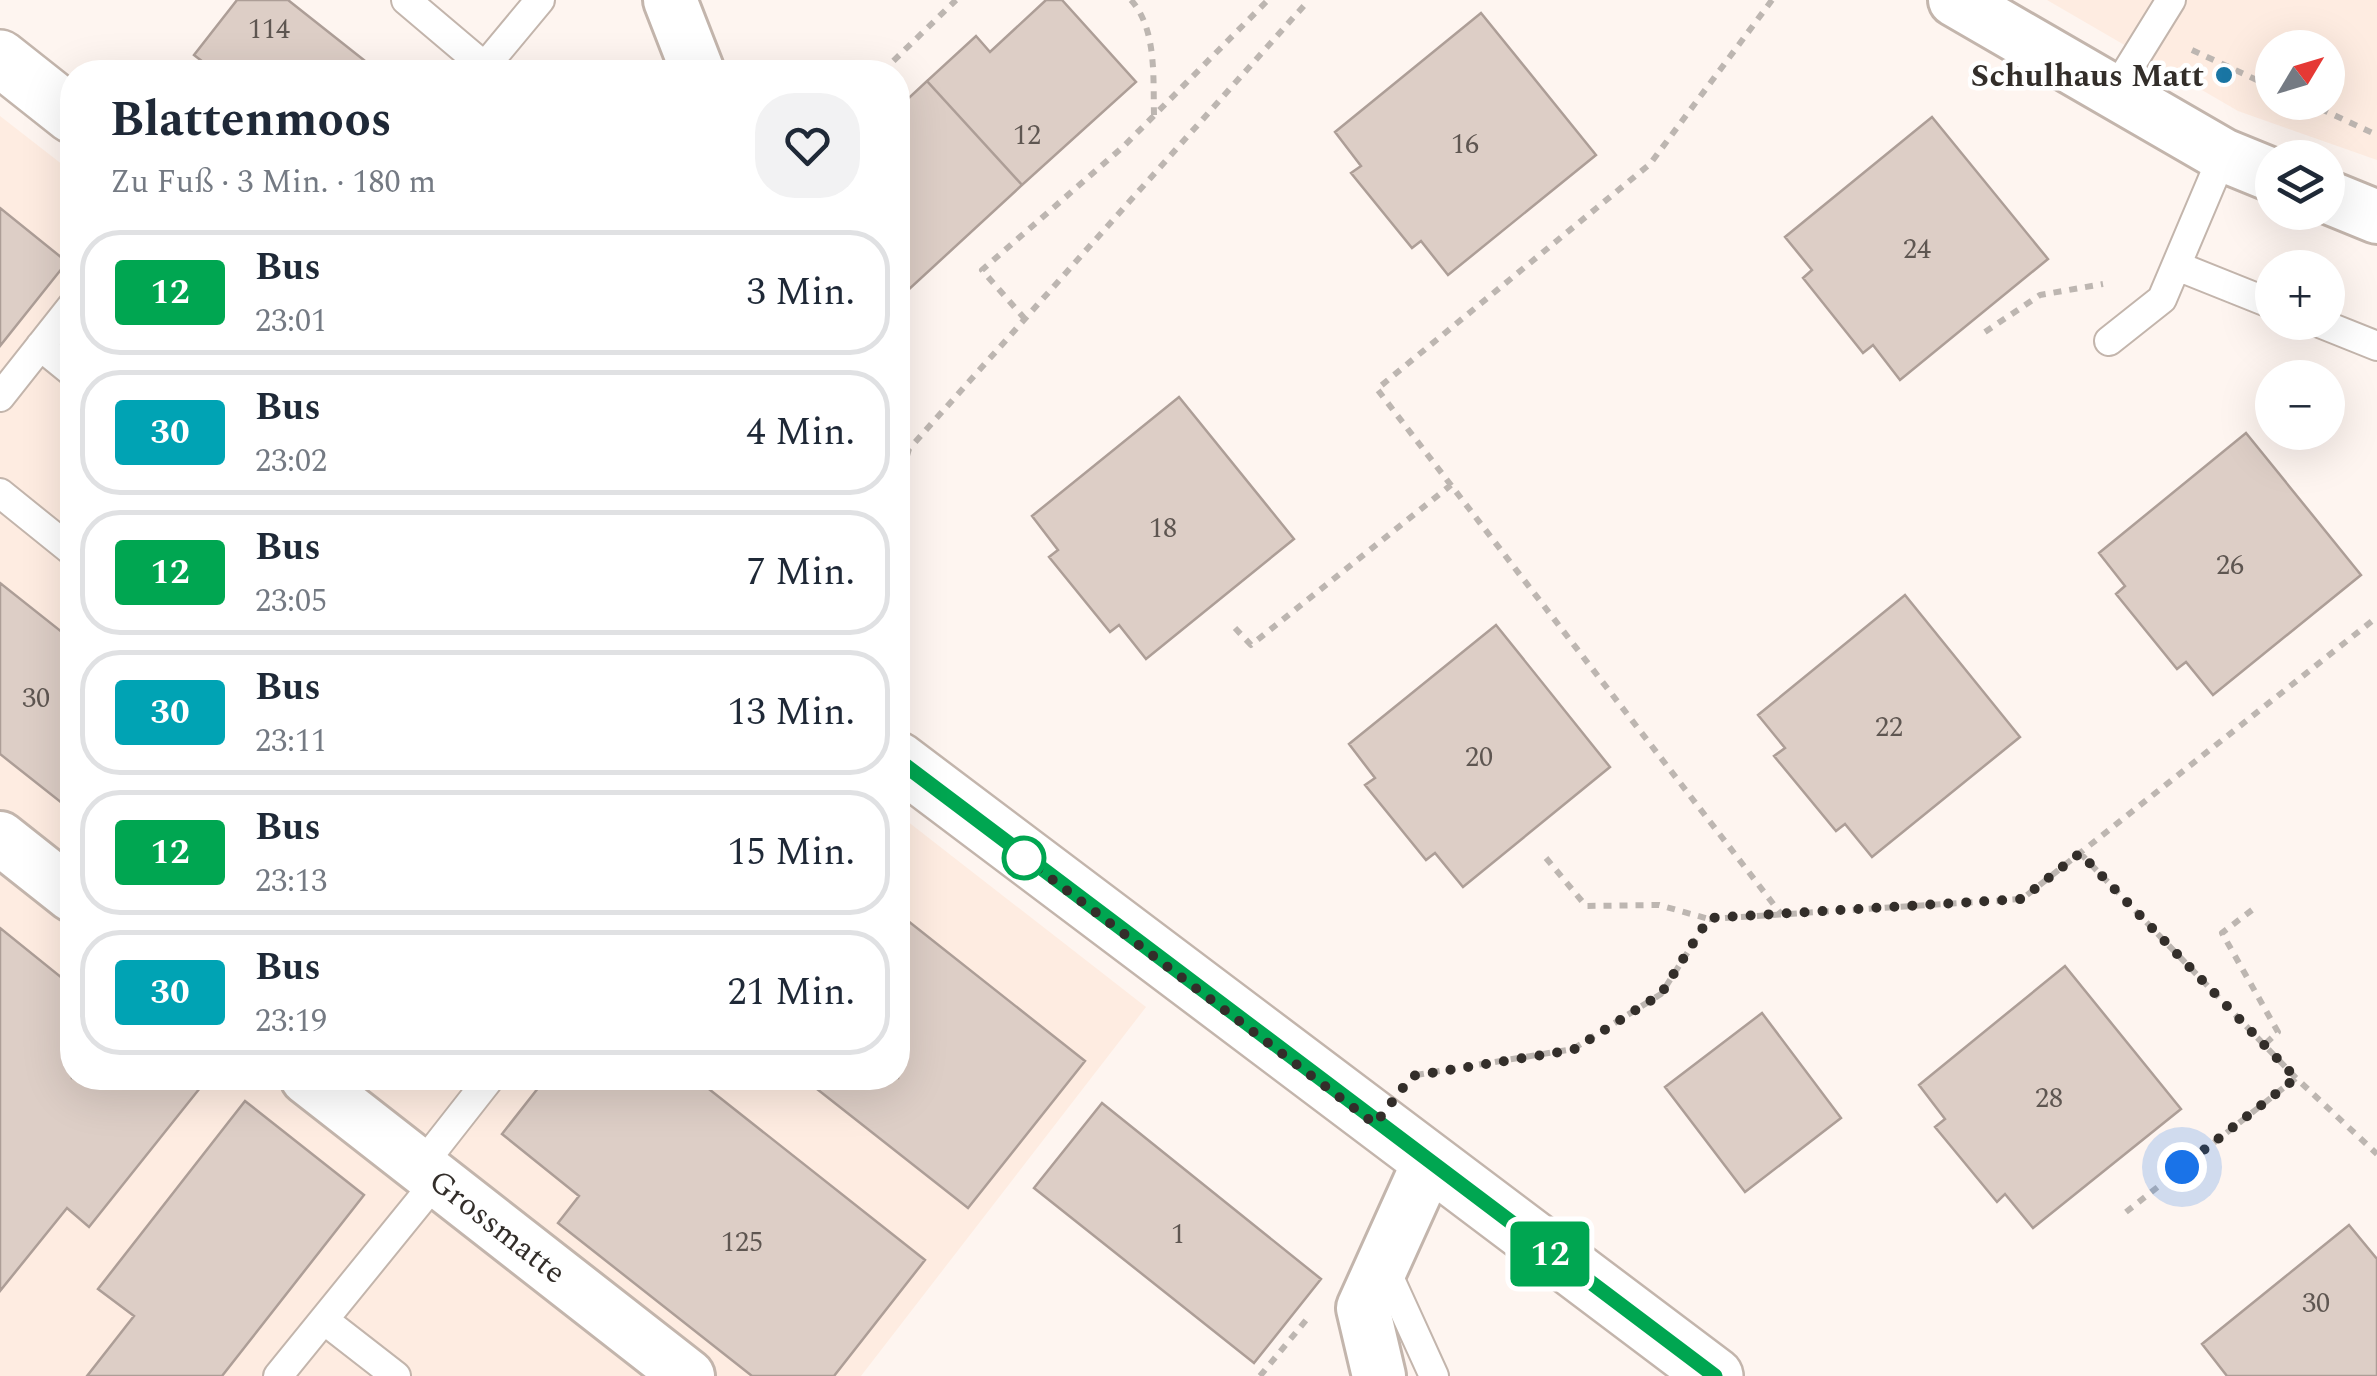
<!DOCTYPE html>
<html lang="de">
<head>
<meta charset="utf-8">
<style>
	:root { --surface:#fff; --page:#f2f2f3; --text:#1f2937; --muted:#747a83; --line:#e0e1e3 }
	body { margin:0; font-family:Spectral,serif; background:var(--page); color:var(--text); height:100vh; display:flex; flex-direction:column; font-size:38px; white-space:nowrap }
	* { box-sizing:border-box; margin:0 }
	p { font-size:32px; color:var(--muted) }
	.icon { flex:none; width:55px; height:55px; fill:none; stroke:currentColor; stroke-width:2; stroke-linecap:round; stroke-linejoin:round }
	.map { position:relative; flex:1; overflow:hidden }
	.panel { position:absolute; left:60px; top:60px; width:850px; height:1030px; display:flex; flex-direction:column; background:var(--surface); border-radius:40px; box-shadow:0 10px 40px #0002 }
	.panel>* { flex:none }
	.badge { padding:0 20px; border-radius:8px; font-size:35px; line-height:65px }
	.needle { width:65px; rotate:52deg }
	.buttons { position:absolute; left:2255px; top:30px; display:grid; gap:20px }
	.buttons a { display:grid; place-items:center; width:90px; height:90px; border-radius:50%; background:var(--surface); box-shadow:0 10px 40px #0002; font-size:50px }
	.you { position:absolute; width:50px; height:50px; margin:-25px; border:8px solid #fff; border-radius:50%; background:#1a73e8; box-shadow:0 0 0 15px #1a73e833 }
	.map>.badge { position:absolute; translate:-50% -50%; box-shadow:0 0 0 5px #fff }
	.round { display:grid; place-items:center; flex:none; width:105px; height:105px; border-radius:40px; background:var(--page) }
	.overview { display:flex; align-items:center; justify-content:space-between; height:170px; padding:0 50px }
	h1 { font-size:48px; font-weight:700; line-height:75px }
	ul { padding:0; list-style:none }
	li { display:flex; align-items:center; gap:30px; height:125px; margin:0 20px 15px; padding:0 30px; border:5px solid var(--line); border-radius:40px }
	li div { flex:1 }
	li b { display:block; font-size:38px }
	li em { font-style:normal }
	li .badge { min-width:110px; font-weight:700; text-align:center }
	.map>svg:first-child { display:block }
</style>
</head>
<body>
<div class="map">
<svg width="2377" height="1376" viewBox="0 0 2377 1376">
	<rect width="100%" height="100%" fill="#fef5f0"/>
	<path fill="#feece1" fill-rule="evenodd" d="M2047 0H2377V160L2238 111ZM2272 48H2328V102H2272Z
		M0 116 72 172V1078H898V814L1146 1007 861 1376H0Z"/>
	<path fill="#ddcec6" stroke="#ad9e97" stroke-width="2.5" d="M237 0H288L379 72H216L194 55Z
		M1046 0H1062L1136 82 1022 185 927 81 976 36 990 52Z
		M1481 13 1596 155 1448 275 1421 241 1412 248 1351 173 1361 166 1335 132Z
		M927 81 1022 185 906 292 898 283V108Z
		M1932 117 2048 259 1900 380 1873 345 1863 353 1803 278 1812 270 1785 237Z
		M0 208 67 262 0 346Z
		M1179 397 1294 539 1146 659 1119 625 1110 632 1049 557 1058 550 1032 516Z
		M2246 433 2361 575 2213 695 2186 662 2177 669 2116 594 2125 586 2099 553Z
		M0 583 72 640V811L0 754Z
		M1905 595 2020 737 1872 857 1845 824 1836 831 1774 756 1785 748 1758 715Z
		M1496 625 1610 767 1463 887 1435 853 1426 860 1365 785 1375 778 1349 744Z
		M898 913 1085 1061 968 1208 803 1078H898Z
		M0 928 72 986V1078H188L200 1088 89 1227 67 1208 0 1291Z
		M2065 966 2181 1109 2033 1228 2005 1194 1997 1202 1935 1127 1945 1119 1919 1085Z
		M1762 1013 1841 1118 1745 1192 1665 1087Z
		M546 1078H695L925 1260 834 1376H752L558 1223 579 1196 502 1134Z
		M245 1101 364 1195 222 1376H87L134 1316 98 1289Z
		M1102 1103 1321 1279 1254 1363 1034 1188Z
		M2349 1225 2377 1259V1376H2227L2202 1344Z"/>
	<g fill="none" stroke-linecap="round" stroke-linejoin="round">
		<defs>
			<path id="lane" d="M406 0 491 72
				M486 65 540 0
				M2114 92 2171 0
				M2177 266 2272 304
				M2317 322 2377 346
				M2109 341 2162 299 2223 155
				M40 346 72 372
				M0 397 72 306
				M0 493 72 551
				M421 1166 490 1078
				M1383 1264 1434 1376
				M324 1320 396 1376
				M278 1376 438 1179"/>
			<path id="street" d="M670 0 698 72
				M1955 0 2223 155 2272 175
				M2328 197 2377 217
				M0 838 72 895
				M307 1078 688 1376
				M1379 1376 1363 1308 1428 1164"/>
			<path id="secondary" d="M0 58 72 115
				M898 760 1715 1376"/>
		</defs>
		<use href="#lane" stroke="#c3b5ac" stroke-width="32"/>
		<use href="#street" stroke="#c3b5ac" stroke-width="58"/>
		<use href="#secondary" stroke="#c3b5ac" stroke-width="60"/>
		<path stroke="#bdb6b1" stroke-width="6" stroke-dasharray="8 8" stroke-linecap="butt" d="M1131 0C1157 29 1153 78 1154 115
			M1772 0 1650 164 1377 389 1781 914
			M2192 50 2272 87
			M882 72 956 0
			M2306 102 2377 135
			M1025 319 982 270 1124 146 1268 0
			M1985 332 2040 295 2103 284
			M898 486 909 449 1309 0
			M1235 628 1251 645 1451 485
			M2080 853 2296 1078 2377 1154
			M1546 858 1586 906 1659 905 1709 919
			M2252 910 2222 933 2278 1032 2264 1045
			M1416 1075 1573 1049 1661 994 1709 919 2022 899 2377 617
			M2126 1212 2296 1078
			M1260 1376 1307 1319"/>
		<use href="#lane" stroke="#fff" stroke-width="28"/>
		<use href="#street" stroke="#fff" stroke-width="52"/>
		<use href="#secondary" stroke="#fff" stroke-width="55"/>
	</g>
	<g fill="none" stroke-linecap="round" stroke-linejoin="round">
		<defs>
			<path id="line" d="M898 760 1715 1376"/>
		</defs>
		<use href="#line" stroke="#fff" stroke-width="22"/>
		<use href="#line" stroke="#00a651" stroke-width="15"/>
		<path stroke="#332e2a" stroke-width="10" stroke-dasharray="0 18" d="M1024 858 1375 1124 1412 1076 1573 1050 1661 994 1709 918 2022 899 2080 853 2296 1078 2182 1167"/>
	</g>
	<circle fill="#1a76a4" stroke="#fff" stroke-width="4" cx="2224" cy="75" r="10"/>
	<circle fill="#fff" stroke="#00a651" stroke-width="5" cx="1024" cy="858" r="20"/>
	<g text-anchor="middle" stroke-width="9" stroke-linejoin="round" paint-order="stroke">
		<g font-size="28" fill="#5e5651">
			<text x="269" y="38">114</text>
			<text x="1027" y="144">12</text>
			<text x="1465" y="153">16</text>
			<text x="1917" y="258">24</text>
			<text x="1163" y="537">18</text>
			<text x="2230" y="574">26</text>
			<text x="36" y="707">30</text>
			<text x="1889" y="736">22</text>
			<text x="1479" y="766">20</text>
			<text x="2049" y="1107">28</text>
			<text x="1178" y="1243">1</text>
			<text x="742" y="1251">125</text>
			<text x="2316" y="1312">30</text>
		</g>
		<g font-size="32" font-weight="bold" fill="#332e2a" stroke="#fff" text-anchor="end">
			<text x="2204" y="86">Schulhaus Matt</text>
		</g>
		<g font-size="32" fill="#332e2a" stroke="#fff">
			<text transform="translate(498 1226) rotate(38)" y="11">Grossmatte</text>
		</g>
	</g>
</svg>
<div class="buttons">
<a><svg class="needle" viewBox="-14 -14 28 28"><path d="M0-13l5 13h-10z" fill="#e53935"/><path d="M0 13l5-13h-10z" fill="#747a83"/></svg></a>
<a><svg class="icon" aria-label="layers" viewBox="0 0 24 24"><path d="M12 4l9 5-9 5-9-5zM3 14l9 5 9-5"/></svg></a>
<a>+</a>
<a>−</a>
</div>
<div class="you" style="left:2182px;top:1167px"></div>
<b class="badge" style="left:1550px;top:1254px;background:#00a651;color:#fff">12</b>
<section class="panel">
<div class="overview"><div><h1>Blattenmoos</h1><p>Zu Fuß · 3 Min. · 180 m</p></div><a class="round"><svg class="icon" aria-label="heart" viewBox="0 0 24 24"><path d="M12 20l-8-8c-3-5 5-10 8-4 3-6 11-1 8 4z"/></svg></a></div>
<ul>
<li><span class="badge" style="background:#00a651;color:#fff">12</span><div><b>Bus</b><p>23:01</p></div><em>3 Min.</em></li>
<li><span class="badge" style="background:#00a3b4;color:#fff">30</span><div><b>Bus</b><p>23:02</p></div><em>4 Min.</em></li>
<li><span class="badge" style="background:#00a651;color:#fff">12</span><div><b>Bus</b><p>23:05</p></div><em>7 Min.</em></li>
<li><span class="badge" style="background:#00a3b4;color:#fff">30</span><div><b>Bus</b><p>23:11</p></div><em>13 Min.</em></li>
<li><span class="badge" style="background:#00a651;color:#fff">12</span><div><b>Bus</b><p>23:13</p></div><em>15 Min.</em></li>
<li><span class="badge" style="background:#00a3b4;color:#fff">30</span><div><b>Bus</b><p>23:19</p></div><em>21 Min.</em></li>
</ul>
</section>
</div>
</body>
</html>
